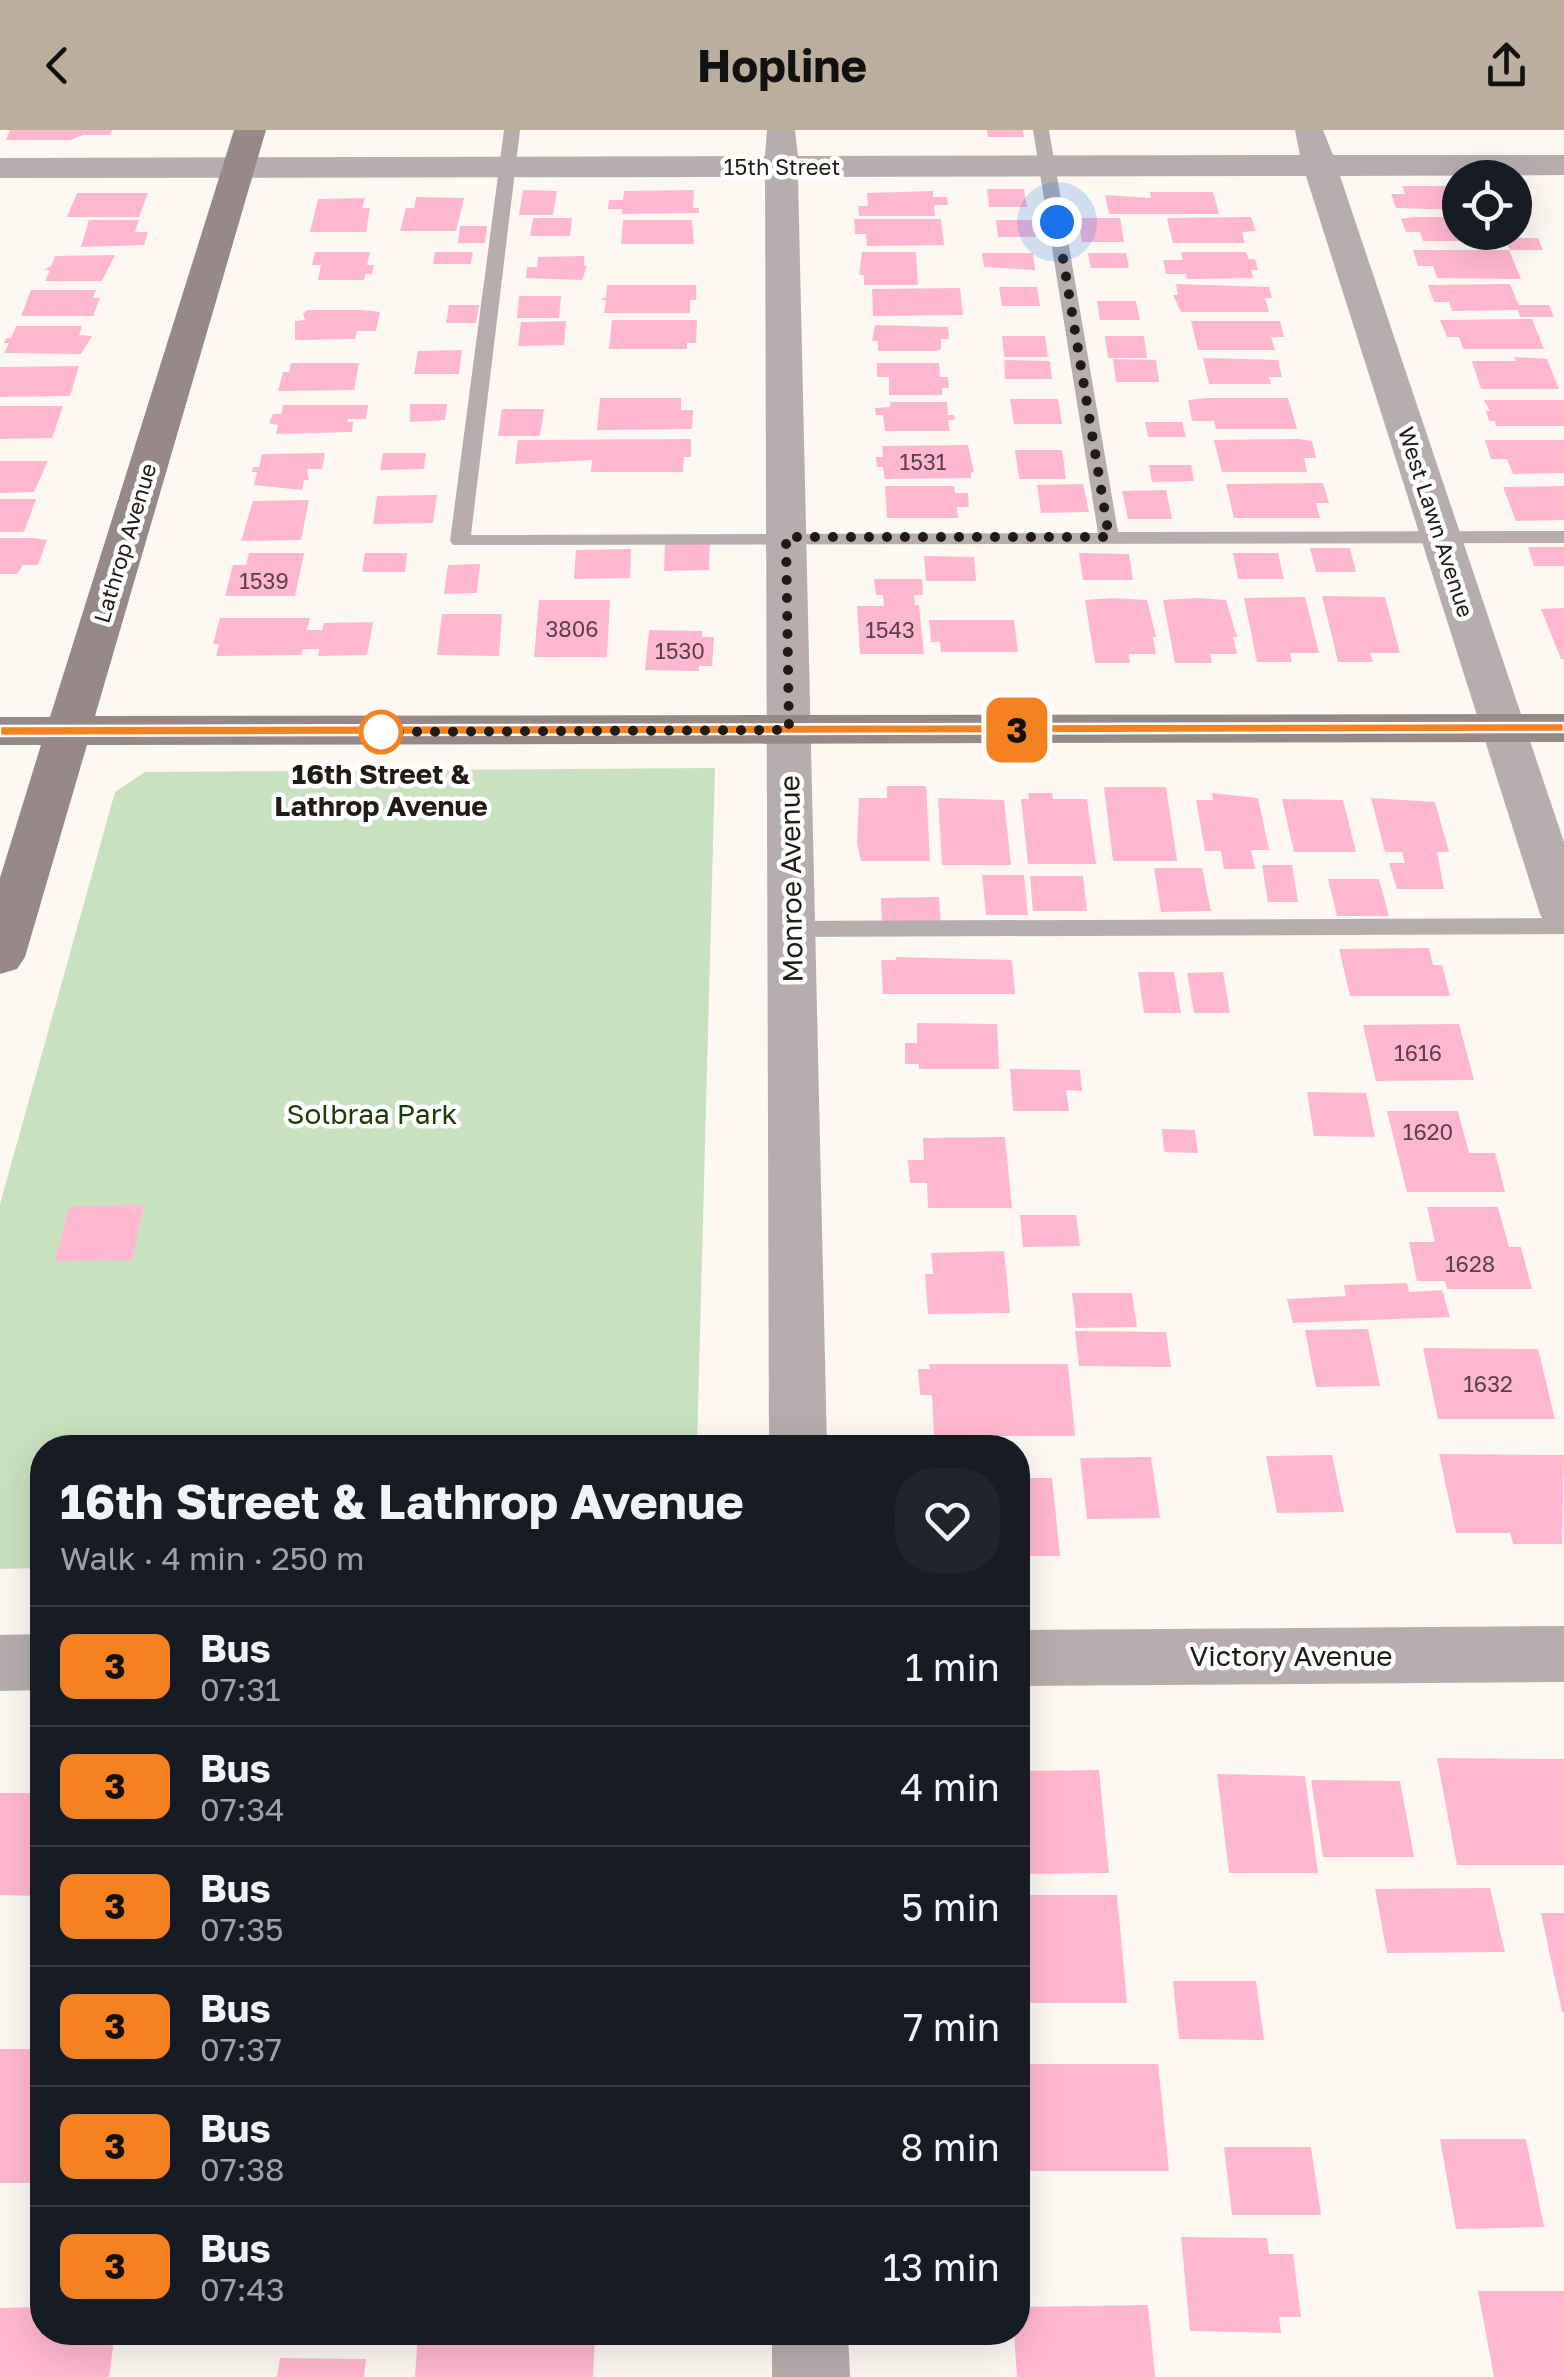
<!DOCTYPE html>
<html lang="en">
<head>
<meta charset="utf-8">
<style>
	:root { --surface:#171b24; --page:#20242c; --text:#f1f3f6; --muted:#9ea1a6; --line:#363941; --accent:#bbae9c }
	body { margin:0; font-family:"Golos Text",sans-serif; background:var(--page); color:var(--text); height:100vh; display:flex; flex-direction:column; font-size:38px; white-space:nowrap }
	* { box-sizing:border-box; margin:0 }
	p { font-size:32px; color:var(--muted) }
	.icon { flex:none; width:55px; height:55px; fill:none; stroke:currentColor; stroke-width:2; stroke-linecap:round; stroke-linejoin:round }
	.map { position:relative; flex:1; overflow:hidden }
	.drawer { position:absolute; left:30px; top:1305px; width:1000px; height:910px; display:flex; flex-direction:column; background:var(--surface); border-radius:40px; box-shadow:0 10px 40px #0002 }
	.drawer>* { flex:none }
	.badge { padding:0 20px; border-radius:15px; font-size:35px; line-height:65px }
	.tools { position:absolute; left:1442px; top:30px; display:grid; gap:20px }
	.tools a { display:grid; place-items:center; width:90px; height:90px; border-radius:50%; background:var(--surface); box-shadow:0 10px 40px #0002; font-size:50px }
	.you { position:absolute; width:50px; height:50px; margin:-25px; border:8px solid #fff; border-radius:50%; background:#1a73e8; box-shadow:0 0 0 15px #1a73e833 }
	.map>.badge { position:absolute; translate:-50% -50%; box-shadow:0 0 0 5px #fff }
	.round { display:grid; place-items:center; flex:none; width:105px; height:105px; border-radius:40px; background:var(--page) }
	.overview { display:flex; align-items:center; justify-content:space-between; height:170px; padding:0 30px }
	h1 { font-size:48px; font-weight:700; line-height:75px }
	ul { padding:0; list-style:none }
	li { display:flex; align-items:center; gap:30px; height:120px; padding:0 30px; border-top:2px solid var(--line) }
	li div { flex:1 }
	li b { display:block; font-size:38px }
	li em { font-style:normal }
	li .badge { min-width:110px; font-weight:700; text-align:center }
	header { display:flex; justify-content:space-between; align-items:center; height:130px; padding:0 30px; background:var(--accent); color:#111; font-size:45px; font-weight:700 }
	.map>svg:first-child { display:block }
</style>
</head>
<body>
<header><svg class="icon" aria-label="back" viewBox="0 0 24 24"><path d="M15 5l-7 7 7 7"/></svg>Hopline<svg class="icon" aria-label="share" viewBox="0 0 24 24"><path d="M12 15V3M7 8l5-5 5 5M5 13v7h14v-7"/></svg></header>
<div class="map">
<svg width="1564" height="2247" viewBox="0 0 1564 2247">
	<rect width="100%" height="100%" fill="#fdf8f1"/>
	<path fill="#c8e1bf" d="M715 638 697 1317 42 1318V1438L0 1439V1074L115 662 145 642Z"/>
	<path fill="#ffb8d0" d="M10 0H112L110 5H83L70 10H6Z
		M987 0H1023L1024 7H988Z
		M1402 56H1460V80L1396 78 1391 64H1405Z
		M987 59H1024L1027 77H989Z
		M523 60 557 61 553 85H519Z
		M694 60 693 78H699V83L622 84V79H608L609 70H623L624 61Z
		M933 61V67H947L948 75H934L935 86H859L858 76H868L867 63Z
		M1150 62H1213L1219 84H1109L1105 65 1151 68Z
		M77 63H148L139 87H67Z
		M416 67 464 68 456 101H400L406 78H414Z
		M365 68 362 78H370L366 102H310L318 69Z
		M1251 87 1256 101 1242 102 1245 113H1173L1167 88Z
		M1414 87H1460V102H1486L1489 111H1423L1420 102H1406L1401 89Z
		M533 88H572L570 106H530Z
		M1078 88H1120L1124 112H1082Z
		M854 89H941L944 115 867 116 866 104H855Z
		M89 90H139L135 102H148L144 115 81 117Z
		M623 90H692L694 114H621Z
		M996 90H1033L1036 107H998Z
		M460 96H487L485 113H458Z
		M1505 108H1538L1543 120H1510Z
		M1413 120H1509L1521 149 1437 148 1433 136H1418Z
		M315 122H370L367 135H374L372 144H365L364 150H318L321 135H312Z
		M435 122H473L471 134H433Z
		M862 122H916L918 155H864V145H859Z
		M1181 122H1246L1249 129H1255L1258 140H1251L1253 148 1187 149 1186 144H1166L1163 130H1183Z
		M982 123H1033L1035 140 984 137Z
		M1088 123H1126L1129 138H1091Z
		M115 125 102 151H45L50 140H44L51 136 55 126Z
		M584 126V136H587L582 150 526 148 527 137H537L538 127Z
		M1176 154 1269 157 1272 168H1265L1269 182H1181L1173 165H1178Z
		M1510 154 1519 175H1549L1554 187H1520L1518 180 1452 181 1449 172H1434L1428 155Z
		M607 155H696V170H690V183H604L606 170H601L606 167Z
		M999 157H1037L1040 176H1002Z
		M960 158 963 185 873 186 872 159Z
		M31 160H96L93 168H100L93 186H21Z
		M519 166H561L559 188H517Z
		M1097 171H1136L1140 190H1100Z
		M449 175H479L476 193H446Z
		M307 180H363L380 182 376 201H357L355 209 295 210V191L305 190 303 184Z
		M1532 189 1544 219H1463L1459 207H1447L1440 190Z
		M612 190H697L696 213H687V219H609Z
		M566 191 564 215 518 216 521 192Z
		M1191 191H1280L1284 207H1271L1275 220H1198Z
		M875 195 948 197 949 209H941V219L936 221H878V211H872Z
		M16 196H82L79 205 92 206 81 224 4 223 9 213H4L6 208H11Z
		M1002 206H1045L1048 227H1004Z
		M1105 206H1144L1147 228H1108Z
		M462 220 459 244H414L418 221Z
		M1514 227 1547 229 1559 259H1481L1472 231H1516Z
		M1203 228 1278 230 1282 247H1269L1271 254H1209Z
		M1113 229 1156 230 1159 252H1116Z
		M1004 230 1050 231 1052 249H1005Z
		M291 233H359L354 260 278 261 283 242H289Z
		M877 233H939L940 247H948L949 258H942V265H889V247H877Z
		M79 236 70 266 0 267V237Z
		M600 268H681V280H693L692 299 597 300Z
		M1209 268H1288L1297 299H1216L1214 291H1192L1188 270Z
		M1010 269H1058L1062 294H1014Z
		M1484 270H1564V296H1496L1495 291H1489L1486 281H1490Z
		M890 272H947L948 285H954L955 290H948L950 301H885L883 285H876L875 278 890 277Z
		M410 274H447L445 290 410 292Z
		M283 275H368L366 289H348L347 292H353L352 302 276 304 278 295 269 293 273 284H281Z
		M0 276H63L52 308 0 309Z
		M502 279H544L540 306H498Z
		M1145 292H1182L1186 307H1148Z
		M691 309V327H684L683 342H591L592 330 515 334 518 310Z
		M1299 309 1312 311 1316 328H1304L1307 342H1222L1214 310Z
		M1485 310H1564V343L1513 344 1507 329H1491Z
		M968 315 974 342H971V348L885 349 883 337H877L876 327H883L882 316Z
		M1015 320H1062L1066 349H1019Z
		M325 323 322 339H307L309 350H304L302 360 254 355 257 342H252L253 337H259L262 324Z
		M383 323H426L424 339 380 340Z
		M0 331H48L34 362 0 363Z
		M1149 335H1191L1194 351 1152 352Z
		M1323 353 1329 373H1316L1320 388H1234L1226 354Z
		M1083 354 1089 382 1041 383 1037 355Z
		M885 356H954L955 363H968L969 377H957L958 388H887Z
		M1564 356V390L1516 391 1503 357Z
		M1166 360 1172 389H1128L1122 361Z
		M437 365 433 393 373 394 377 366Z
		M0 369H36L24 402H0Z
		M309 370 301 410 241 411 253 371Z
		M0 408H32L47 410 38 435H23L17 444H0Z
		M665 413H710L709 440 664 441Z
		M1528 417H1564V436H1534Z
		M1310 418H1350L1356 442H1316Z
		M631 419 630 448 574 449 576 420Z
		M249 423H304L295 466H225L233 435H246Z
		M365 423H407L405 442H362Z
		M1079 423 1129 424 1133 450H1083Z
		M1233 423H1278L1284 449H1238Z
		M924 426 974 427 976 451H926Z
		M480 434 477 463 444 464 448 435Z
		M874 449H922L923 465H914L915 475H919L924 524H860L857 476H884L883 465H876Z
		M1322 466 1385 467 1400 523H1370L1373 532H1338Z
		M1305 467 1319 523H1290L1292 532H1257L1244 468Z
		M1113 468 1147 470 1156 507H1153L1156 524H1129L1130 533H1095L1085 470Z
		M1199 468 1226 470 1237 507H1233L1237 524H1210L1212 533H1175L1163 470Z
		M539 470H610L607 527H534Z
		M1564 478V529H1561L1541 479Z
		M442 484H502L499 526 437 525Z
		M220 488H310L307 500H322L324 493 373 492 367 525 318 526 319 519H303L301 525 216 526 219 514H213Z
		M929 490H1014L1018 522H941L940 512H931Z
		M649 500 702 501V507H714L712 536H699V541L645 540Z
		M887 656H926L930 731H861L857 713 859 668H887Z
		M1104 657H1166L1177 731H1113Z
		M1028 663H1052L1053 669H1087L1096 734H1028L1021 669H1029Z
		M1212 663 1258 668 1269 720H1251L1255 739H1224L1221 721H1205L1196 670H1213Z
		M938 668 1004 670 1011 735H942Z
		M1371 668 1435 672 1449 722H1437L1444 759H1397L1389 733H1405L1402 722H1385Z
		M1282 669 1343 670 1356 722H1294Z
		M1262 735H1292L1298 772H1268Z
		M1154 738H1202L1211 781 1161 782Z
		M982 745H1024L1028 785H986Z
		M1030 746H1083L1087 781H1033Z
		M1328 749H1379L1389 786H1337Z
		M939 767 941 795H882L881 768Z
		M1429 818 1433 835H1442L1450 866H1350L1339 819Z
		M896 827 1012 830 1015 864H883L881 830H896Z
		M1138 842H1174L1181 883H1144Z
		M1223 842 1230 883H1194L1187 843Z
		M917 893 997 894 999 939H919V934H905V913H917Z
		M1459 894 1474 950 1376 951 1363 895Z
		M1010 939 1080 940 1082 961 1066 960 1069 981H1013Z
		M1307 962 1366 963 1375 1007 1314 1006Z
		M1387 981H1458L1469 1023H1495L1505 1062H1407Z
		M1162 999 1195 1000 1198 1023 1164 1022Z
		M1005 1007 1012 1078H928L927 1053H910L908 1030H924L923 1008Z
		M144 1075 132 1130 55 1131 69 1076Z
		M1427 1077H1498L1509 1117H1521L1532 1159H1447L1445 1151H1417L1409 1112H1435Z
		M1020 1085H1076L1080 1116 1023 1117Z
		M1004 1121 1010 1183 928 1184 925 1144H933L931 1123Z
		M1407 1153 1409 1162 1442 1160 1450 1187 1293 1193 1287 1169 1346 1166 1344 1155Z
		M1072 1163H1132L1137 1197 1076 1198Z
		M1368 1199 1380 1256 1316 1257 1305 1200Z
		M1075 1201 1166 1202 1171 1237 1079 1236Z
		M1423 1218 1538 1219 1555 1289H1438Z
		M929 1234H1068L1075 1306H934L932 1265H920L918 1239H930Z
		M1439 1324 1564 1325 1562 1414H1513L1510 1403H1456Z
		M1332 1325 1344 1382 1277 1383 1266 1326Z
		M1151 1327 1160 1388 1087 1389 1080 1328Z
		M1018 1348H1052L1060 1426H1018Z
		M1437 1628 1564 1629V1735H1457Z
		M1099 1640 1109 1743 1018 1744V1641Z
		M1217 1644 1305 1646 1318 1743H1229Z
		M1311 1650 1400 1651 1414 1727H1323Z
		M0 1663H42V1766L0 1765Z
		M1490 1758 1505 1822 1387 1823 1375 1759Z
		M1018 1765H1117L1127 1873H1018Z
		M1541 1783H1564V1882H1562Z
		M1173 1851H1256L1264 1910 1179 1909Z
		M0 1919H42V2003L30 2053H0Z
		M1018 1934H1158L1169 2041H1018Z
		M1440 2009H1526L1544 2097 1456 2099Z
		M1224 2017H1311L1321 2085H1232Z
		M1181 2107 1267 2108 1269 2124H1293L1301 2187H1279L1281 2203 1190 2201Z
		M1478 2161H1564V2247H1494Z
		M1148 2175 1155 2247H1017L1014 2202H1018V2177Z
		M42 2177V2202H115L109 2247H0V2178Z
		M418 2202H595L593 2247H415Z
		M280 2228 366 2229 364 2247H277Z"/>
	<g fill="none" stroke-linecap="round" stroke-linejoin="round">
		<path fill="#b7adae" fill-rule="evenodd" d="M504 0H520L471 405 1098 403 1033 0H1049L1118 402 1564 401V413L453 415 450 411Z
			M1564 788V804L792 807 780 799 792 791Z"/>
		<path fill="#b7adae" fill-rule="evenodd" d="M767 0H795L798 26 1300 25 1295 0H1323L1333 25H1564V45L1340 46 1564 712V801L1547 796 1540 784 1306 46 798 47 827 1318H769L765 47 0 48V28L765 26Z
			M1564 1496V1552L1018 1556V1500Z
			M42 1504V1560L0 1561V1505Z
			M772 2202H848L850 2247H772Z"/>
		<path fill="#97888a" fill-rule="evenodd" d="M234 0H266L95 586 1564 584V612L87 615 25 827 17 839 0 844V748L41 615H0V587H50Z"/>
	</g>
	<path fill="#f58220" stroke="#fff" stroke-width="2.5" d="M1564 593V602L0 606V596Z"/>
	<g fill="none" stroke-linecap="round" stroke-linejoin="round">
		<path stroke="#201b15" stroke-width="10" stroke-dasharray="0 18" d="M381 602 789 600 786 407H1109L1057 92"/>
	</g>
	<circle fill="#fff" stroke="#f58220" stroke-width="5" cx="381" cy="602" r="20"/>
	<g text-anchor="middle" stroke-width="9" stroke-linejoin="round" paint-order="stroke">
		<g font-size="22" fill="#201b15" stroke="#fff">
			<text x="782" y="45">15th Street</text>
			<text transform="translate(1436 392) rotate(72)" y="8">West Lawn Avenue</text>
			<text transform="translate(125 413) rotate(-73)" y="8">Lathrop Avenue</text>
		</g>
		<g font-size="22" fill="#584244">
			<text x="923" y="340">1531</text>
			<text x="264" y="459">1539</text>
			<text x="572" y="507">3806</text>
			<text x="890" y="508">1543</text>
			<text x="680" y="529">1530</text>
			<text x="1418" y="931">1616</text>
			<text x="1428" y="1010">1620</text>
			<text x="1470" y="1142">1628</text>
			<text x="1488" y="1262">1632</text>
		</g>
		<g font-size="28" font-weight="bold" fill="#201b15" stroke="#fff">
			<text x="381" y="654">16th Street &amp;<tspan x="381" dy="32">Lathrop Avenue</tspan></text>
		</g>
		<g font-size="28" fill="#201b15" stroke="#fff">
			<text transform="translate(791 749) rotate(-91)" y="10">Monroe Avenue</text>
			<text x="1291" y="1536">Victory Avenue</text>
		</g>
		<g font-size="28" fill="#183e05" stroke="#fff">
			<text x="372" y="994">Solbraa Park</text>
		</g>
	</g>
</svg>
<div class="tools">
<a><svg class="icon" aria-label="locate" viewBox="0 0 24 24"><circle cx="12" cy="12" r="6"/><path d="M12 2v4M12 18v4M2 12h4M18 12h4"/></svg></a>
</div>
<div class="you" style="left:1057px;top:92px"></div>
<b class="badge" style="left:1017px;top:600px;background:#f58220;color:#111">3</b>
<section class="drawer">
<div class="overview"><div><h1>16th Street &amp; Lathrop Avenue</h1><p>Walk · 4 min · 250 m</p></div><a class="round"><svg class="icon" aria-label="heart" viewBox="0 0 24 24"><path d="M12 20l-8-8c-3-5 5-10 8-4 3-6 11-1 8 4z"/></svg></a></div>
<ul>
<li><span class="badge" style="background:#f58220;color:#111">3</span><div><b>Bus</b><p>07:31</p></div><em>1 min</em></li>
<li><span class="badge" style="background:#f58220;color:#111">3</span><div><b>Bus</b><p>07:34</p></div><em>4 min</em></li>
<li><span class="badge" style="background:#f58220;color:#111">3</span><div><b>Bus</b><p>07:35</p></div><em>5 min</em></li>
<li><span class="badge" style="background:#f58220;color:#111">3</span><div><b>Bus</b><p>07:37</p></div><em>7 min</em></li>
<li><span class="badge" style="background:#f58220;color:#111">3</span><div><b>Bus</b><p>07:38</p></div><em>8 min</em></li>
<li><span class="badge" style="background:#f58220;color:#111">3</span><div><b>Bus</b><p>07:43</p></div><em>13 min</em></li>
</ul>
</section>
</div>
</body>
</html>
